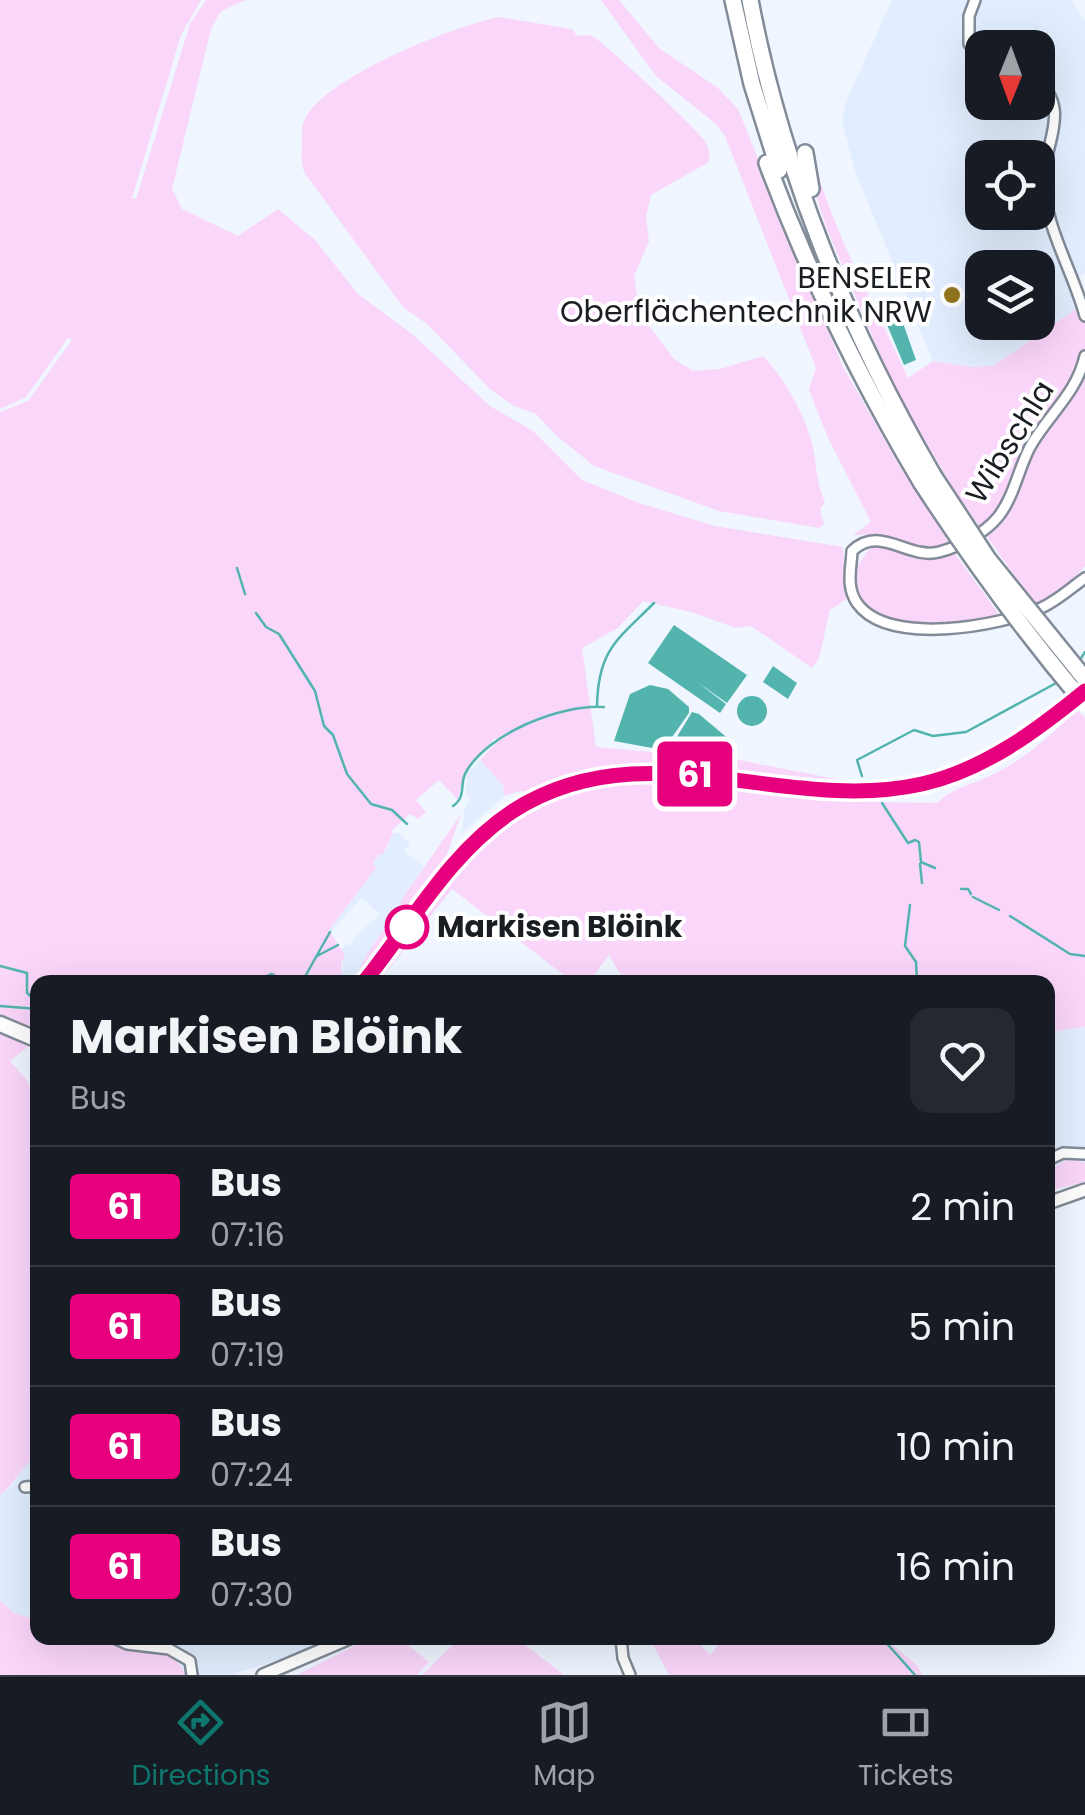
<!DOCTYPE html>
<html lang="en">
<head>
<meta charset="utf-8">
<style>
	:root { --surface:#171b24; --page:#242831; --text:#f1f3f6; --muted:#9ea1a6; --line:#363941; --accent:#0f766e }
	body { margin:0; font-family:Poppins,sans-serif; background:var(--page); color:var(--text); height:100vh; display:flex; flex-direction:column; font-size:38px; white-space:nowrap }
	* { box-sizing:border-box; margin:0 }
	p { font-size:32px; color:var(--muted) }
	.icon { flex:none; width:55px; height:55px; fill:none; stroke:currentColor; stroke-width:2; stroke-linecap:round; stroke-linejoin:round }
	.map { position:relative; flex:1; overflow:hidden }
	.sheet { position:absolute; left:30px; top:975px; width:1025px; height:670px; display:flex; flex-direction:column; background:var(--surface); border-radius:20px; box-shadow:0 10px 40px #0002 }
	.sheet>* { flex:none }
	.badge { padding:0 20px; border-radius:8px; font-size:35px; line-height:65px }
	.needle { width:65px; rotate:181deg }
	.controls { position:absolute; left:965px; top:30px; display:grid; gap:20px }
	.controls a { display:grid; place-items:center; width:90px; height:90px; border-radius:20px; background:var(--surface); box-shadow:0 10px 40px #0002; font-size:50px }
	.map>.badge { position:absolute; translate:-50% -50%; box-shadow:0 0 0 5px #fff }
	.round { display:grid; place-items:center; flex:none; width:105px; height:105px; border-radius:20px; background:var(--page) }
	.summary { display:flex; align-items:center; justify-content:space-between; height:170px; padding:0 40px }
	h1 { font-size:48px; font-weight:700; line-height:75px }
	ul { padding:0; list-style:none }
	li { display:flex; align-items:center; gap:30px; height:120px; padding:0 40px; border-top:2px solid var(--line) }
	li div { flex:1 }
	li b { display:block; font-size:38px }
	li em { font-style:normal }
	li .badge { min-width:110px; font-weight:700; text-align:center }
	.dock { display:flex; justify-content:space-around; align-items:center; height:140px; border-top:2px solid var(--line); background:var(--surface); font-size:28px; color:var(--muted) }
	.dock a { display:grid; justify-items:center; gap:5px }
	.dock .selected { color:var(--accent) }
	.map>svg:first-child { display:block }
</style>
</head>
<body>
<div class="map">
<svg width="1085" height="1675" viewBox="0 0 1085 1675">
	<rect width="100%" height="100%" fill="#eff6ff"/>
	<path fill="#e2eeff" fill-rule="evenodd" d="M892 0H1071L1085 21V274L1078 278 1085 303 993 366 973 367 933 361 855 171 842 121 847 99ZM982 48H1038V102H982ZM982 158H1038V212H982ZM982 268H1038V322H982Z
		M480 760 503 785 504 796 461 834 465 808 471 797 466 793 467 774Z
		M399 833 410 844 404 851 424 866 402 899 399 912 366 956 355 982H341L344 955 341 949 347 944 350 946 355 937 380 914 361 898 331 933 329 930 375 869 373 864 378 852 385 851 393 834Z
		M1085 1027V1163L1070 1159 1048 1170V1032Z
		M37 1456V1620L14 1613 0 1600V1495L13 1485 24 1465Z
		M107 1638H318L311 1641 307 1650 230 1675H185L183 1669 109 1642Z"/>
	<path fill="#fad6fb" d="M0 0H201L181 35 132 198 136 199 190 24 206 0H246L221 11 211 29 172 189 182 209 238 236 278 209 315 240 358 294 412 334 490 406 533 431 582 480 639 503 715 526 843 547 846 592 850 597 830 610 819 658 812 668 751 626 736 628 691 612 643 601 618 628 582 648 596 747 685 755 703 753 836 779V782L819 784 700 765 661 763 587 772 532 793 520 791 504 796 503 785 480 760 498 741 495 738 464 772 458 800 439 780 416 800 426 812 418 819 410 814 392 830 393 834 382 855 376 854 378 856 373 863 376 868 329 930 345 955 341 964 342 982H38L37 1034 0 1018V412L28 401 72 340 68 338 26 397 0 409Z
		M601 0H619L659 48 718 88 738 109 843 367 901 468 950 544C918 555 914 543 886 536 876 534 863 535 853 535L871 522 828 438 809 390 816 368 725 136 716 124 656 76Z
		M499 17 572 29 577 36C582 35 588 35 592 36 603 41 696 128 704 140 709 147 710 153 709 162L651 195 646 217 649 242 634 276 640 314 674 359 693 371 720 369 763 356C784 378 802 410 811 439 817 460 815 481 825 502L820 509 824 524 819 528 719 511 594 466 557 436 536 414 512 405 490 389 427 324 403 307 306 175C300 165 302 156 302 145 302 134 301 124 307 115 334 74 451 27 499 17Z
		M811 148C830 229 874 303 908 378L933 361 973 367 993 366 1085 303V566L1060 593 1036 606 956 493 894 388 827 229 813 186Z
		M883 544C910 552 925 561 953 551L1001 617C965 624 891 635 862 604 855 596 854 584 853 573L869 549Z
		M1077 709 1085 718V1027L1048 1032V982H625L609 955 589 982H573L452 889 380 980 393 955 437 895 478 846 528 810 575 789 655 776 820 801 937 803C953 787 975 784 994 774 1026 758 1052 735 1077 709Z
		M461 814 445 860 360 974C361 950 395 926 402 899Z
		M0 1027 34 1042 10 1061 26 1079 38 1103 37 1456C20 1467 16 1483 0 1495Z
		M1069 1159 1085 1163V1182L1048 1191V1170Z
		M0 1600 14 1613 37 1620 38 1638H107L109 1642C137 1651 173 1642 185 1675H0Z
		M370 1638H399L429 1662 417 1675H297Z
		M460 1638H516L564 1675H422Z
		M657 1638H694L710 1655 724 1638H884L918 1666 922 1675H669L651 1641Z"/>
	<path fill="#53b4ae" d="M897 306 916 360 904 365 882 313Z
		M674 625 747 675 727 703 697 682 726 704 720 713 648 663Z
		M773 666 797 683 788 699 763 682Z
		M650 685 668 689 689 707V713L663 750 614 741 630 694Z
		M737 711a15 15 0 1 1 30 0a15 15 0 1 1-30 0Z
		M692 712 699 714 731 741 719 756 669 750Z"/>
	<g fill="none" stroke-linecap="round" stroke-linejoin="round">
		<path stroke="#53b4ae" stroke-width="2.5" d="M237 568 245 594
			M256 613 266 627 279 634 315 691 324 726 333 735 347 774 371 804 392 810 407 824
			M1078 663 1085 652
			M597 706C598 650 617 640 654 603
			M862 776 857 760 914 730 933 736 966 732 1058 682
			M882 803 908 843 915 840 919 842 921 862 935 868
			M453 806C467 796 459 784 466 772 488 733 561 704 604 707
			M920 864 922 883
			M961 889H968L971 894
			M973 897 999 910
			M910 905 905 946 916 962 917 982
			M1010 916 1070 954 1085 956
			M317 956 338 945
			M0 966 27 973V993L38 1002
			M252 982 272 974 286 982
			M302 982 330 932
			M0 1006 38 1009
			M882 1638 915 1675"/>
		<defs>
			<path id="street" d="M975 0 969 16V44L982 57
				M1038 80C1072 112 1043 144 1044 182 1045 228 1074 273 1085 316
				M1085 356C1077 393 1048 415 1030 447 1018 470 1014 497 998 517 985 533 959 547 939 552 908 560 880 524 852 551 851 570 846 587 857 603 888 647 1000 626 1041 608 1057 601 1071 588 1085 578
				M1048 1160 1063 1153 1085 1154
				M25 1487 38 1486
				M114 1638 127 1644 169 1649 190 1661 192 1675
				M621 1638 623 1658 630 1675"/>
			<path id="secondary" d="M1048 1203 1085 1190
				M263 1675 350 1638"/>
			<path id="primary" d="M364 982C411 924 448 853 513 811 642 729 784 815 922 784 984 770 1036 731 1085 691
				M0 1024 38 1040"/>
			<path id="highway" d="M733 0 752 84 779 170
				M750 0C781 166 848 329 933 475
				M805 153 811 189
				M767 163C808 273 861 381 921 482"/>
		</defs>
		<use href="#street" stroke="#828c99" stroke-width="14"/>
		<use href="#secondary" stroke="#828c99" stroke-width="16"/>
		<use href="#primary" stroke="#828c99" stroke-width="19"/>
		<use href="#highway" stroke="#828c99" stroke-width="20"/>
		<use href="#street" stroke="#fff" stroke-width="9"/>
		<use href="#secondary" stroke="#fff" stroke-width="11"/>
		<use href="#primary" stroke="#fff" stroke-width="14"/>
		<use href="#highway" stroke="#fff" stroke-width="15"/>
		<defs>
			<path id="highway-bridge" d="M933 475 988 559 1085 679
				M921 482C971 559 1025 633 1085 704"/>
		</defs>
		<use href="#highway-bridge" stroke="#828c99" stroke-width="20" stroke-linecap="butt"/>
		<use href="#highway-bridge" stroke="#fff" stroke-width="15"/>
	</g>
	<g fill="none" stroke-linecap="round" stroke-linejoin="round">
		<defs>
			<path id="line" d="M364 982C411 924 449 853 513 811 645 727 783 815 922 784 984 770 1036 731 1085 691"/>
		</defs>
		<use href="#line" stroke="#fff" stroke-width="22"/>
		<use href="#line" stroke="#e6007e" stroke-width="15"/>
	</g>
	<circle fill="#95771f" stroke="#fff" stroke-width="4" cx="952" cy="295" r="10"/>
	<circle fill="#fff" stroke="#e6007e" stroke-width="5" cx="407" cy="927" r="20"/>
	<g text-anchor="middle" stroke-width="8" stroke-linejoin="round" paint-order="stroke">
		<g font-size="30" fill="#1a1e23" stroke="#fff" text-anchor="end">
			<text x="932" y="288">BENSELER<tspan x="932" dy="34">Oberflächentechnik NRW</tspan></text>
		</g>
		<g font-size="30" fill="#1a1e23" stroke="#fff">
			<text transform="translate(1010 442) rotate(-58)" y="10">Wibschla</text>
		</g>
		<g font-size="30" font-weight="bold" fill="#1a1e23" stroke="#fff" text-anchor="start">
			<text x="437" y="937">Markisen Blöink</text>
		</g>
	</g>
</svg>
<div class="controls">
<a><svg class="needle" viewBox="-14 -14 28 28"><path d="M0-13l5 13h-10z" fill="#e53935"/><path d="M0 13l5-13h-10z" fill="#9ea1a6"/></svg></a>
<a><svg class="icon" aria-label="locate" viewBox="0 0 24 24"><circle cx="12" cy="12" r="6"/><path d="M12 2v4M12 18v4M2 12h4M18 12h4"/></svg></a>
<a><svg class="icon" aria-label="layers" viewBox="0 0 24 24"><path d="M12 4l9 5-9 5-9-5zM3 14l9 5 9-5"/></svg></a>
</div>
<b class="badge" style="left:695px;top:774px;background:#e6007e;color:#fff">61</b>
<section class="sheet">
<div class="summary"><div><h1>Markisen Blöink</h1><p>Bus</p></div><a class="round"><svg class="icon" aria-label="heart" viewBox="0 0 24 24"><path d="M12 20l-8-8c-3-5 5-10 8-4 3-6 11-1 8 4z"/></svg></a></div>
<ul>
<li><span class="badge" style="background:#e6007e;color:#fff">61</span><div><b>Bus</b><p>07:16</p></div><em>2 min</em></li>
<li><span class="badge" style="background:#e6007e;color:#fff">61</span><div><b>Bus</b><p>07:19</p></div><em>5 min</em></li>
<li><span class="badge" style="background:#e6007e;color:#fff">61</span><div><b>Bus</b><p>07:24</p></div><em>10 min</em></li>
<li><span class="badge" style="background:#e6007e;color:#fff">61</span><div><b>Bus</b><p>07:30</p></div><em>16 min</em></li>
</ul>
</section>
</div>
<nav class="dock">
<a class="selected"><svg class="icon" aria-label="directions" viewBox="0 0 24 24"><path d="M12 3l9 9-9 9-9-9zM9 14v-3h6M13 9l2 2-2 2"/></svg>Directions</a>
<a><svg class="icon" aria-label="map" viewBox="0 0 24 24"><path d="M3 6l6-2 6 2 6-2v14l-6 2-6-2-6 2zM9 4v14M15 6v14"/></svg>Map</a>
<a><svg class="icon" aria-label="tickets" viewBox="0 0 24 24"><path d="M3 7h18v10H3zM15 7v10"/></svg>Tickets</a>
</nav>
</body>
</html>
